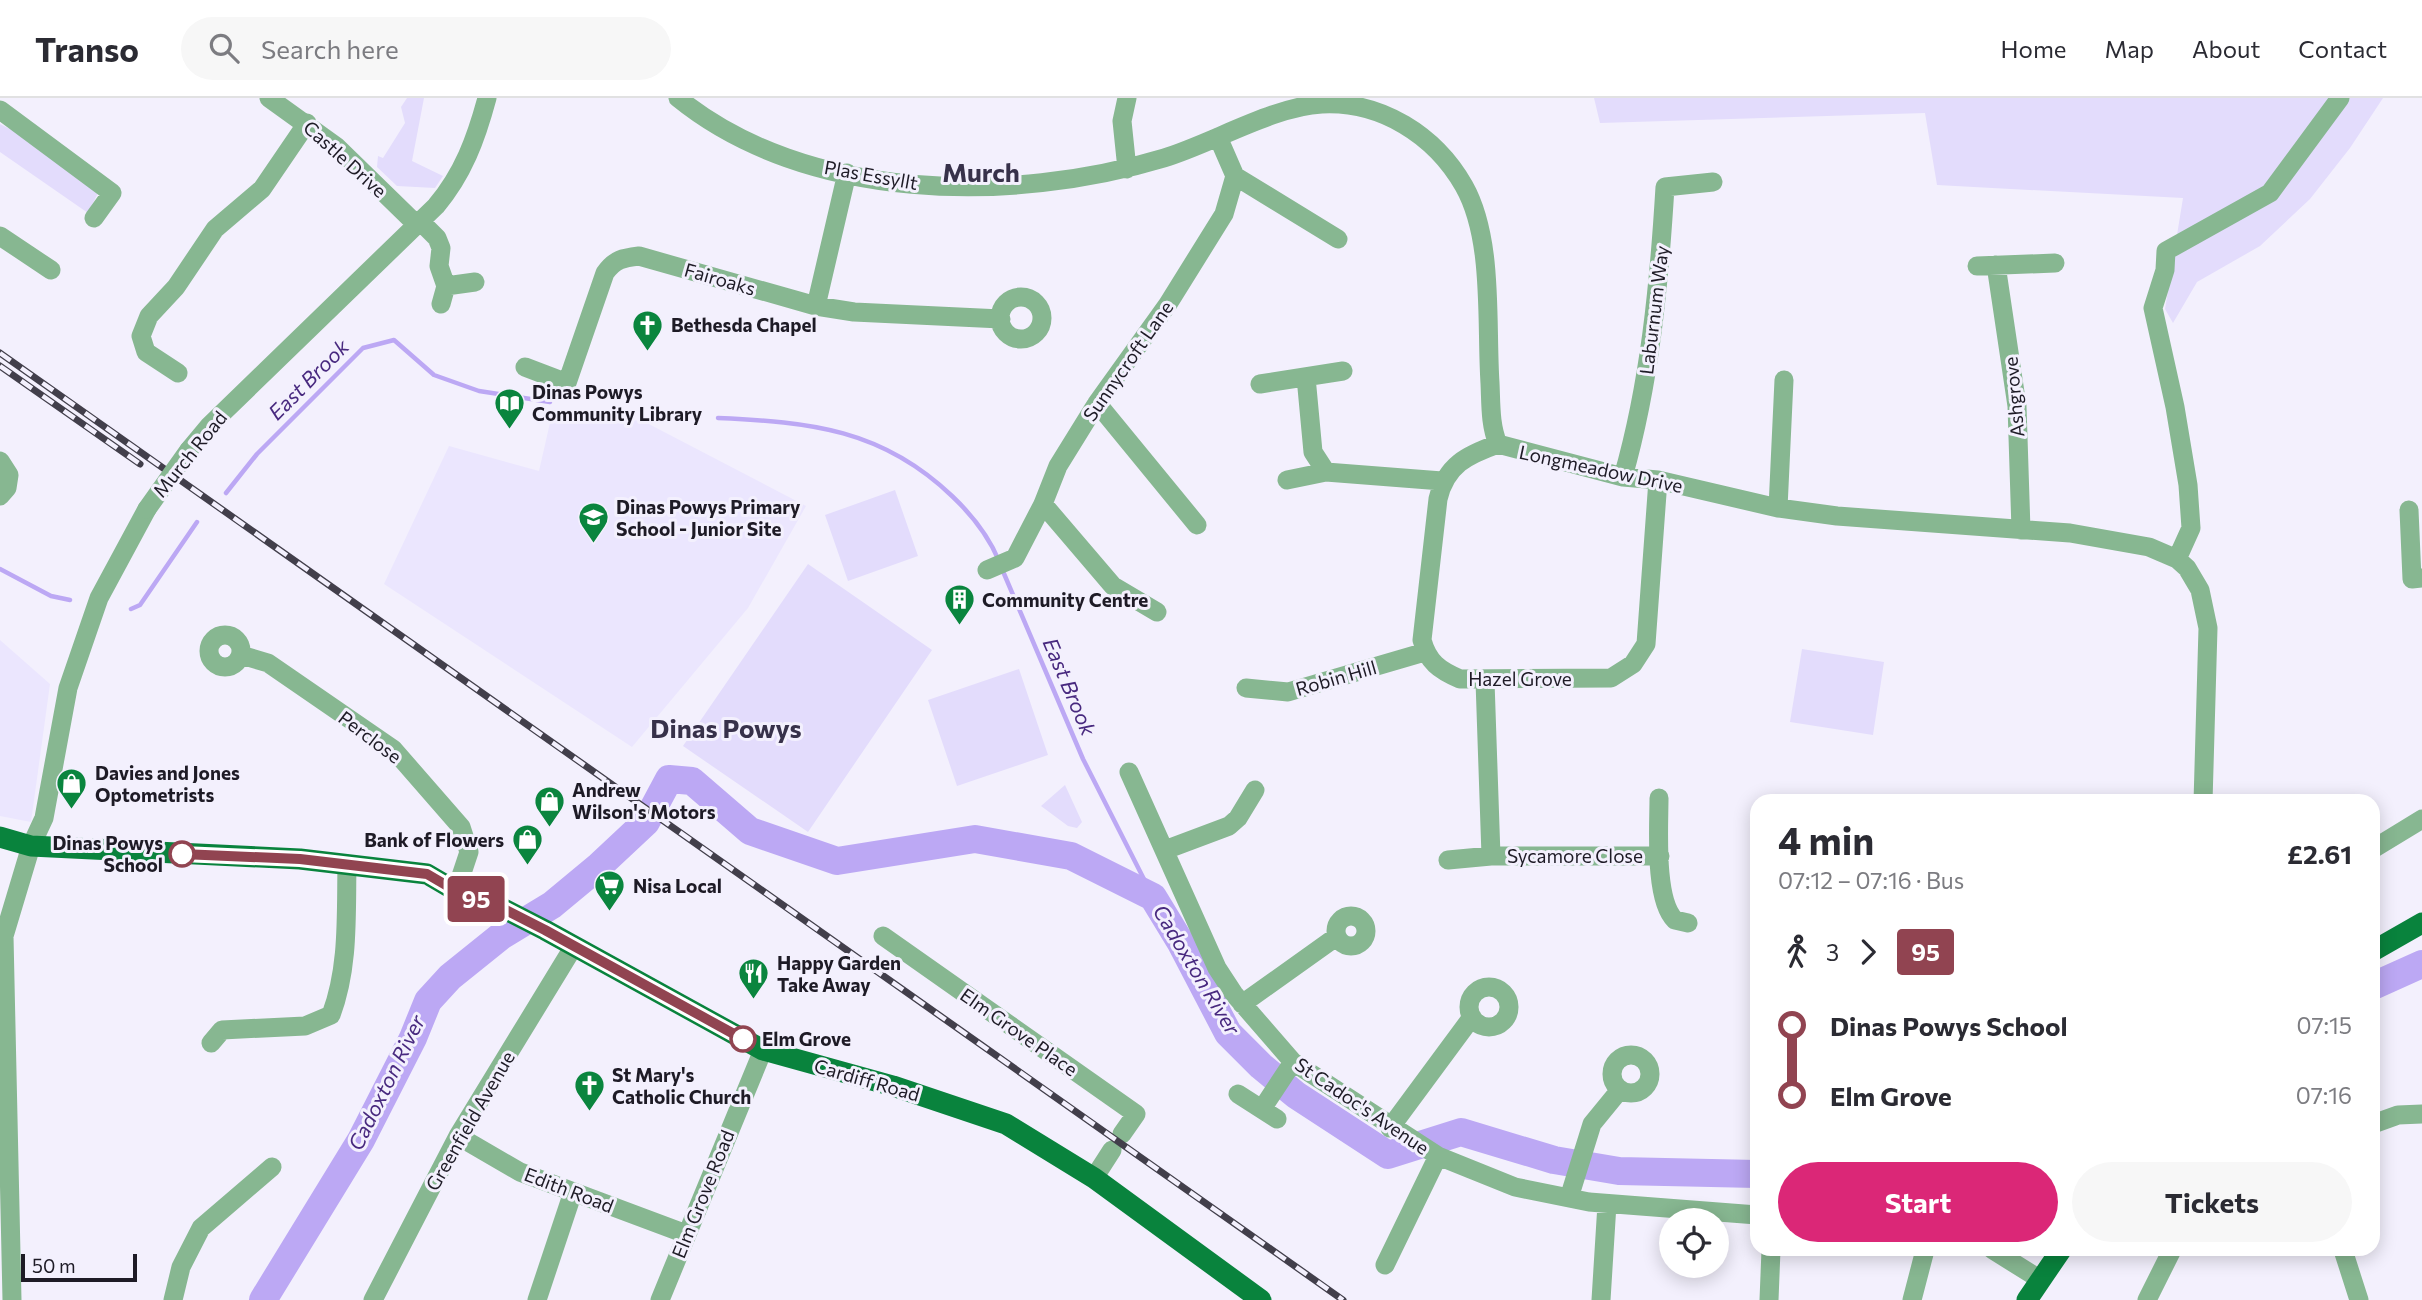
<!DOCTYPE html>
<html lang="en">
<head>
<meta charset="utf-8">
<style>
	:root { --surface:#fff; --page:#f7f7f7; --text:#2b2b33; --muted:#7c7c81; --line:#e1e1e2; --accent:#db2777 }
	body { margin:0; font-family:Commissioner,sans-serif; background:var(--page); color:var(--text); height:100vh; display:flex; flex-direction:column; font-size:26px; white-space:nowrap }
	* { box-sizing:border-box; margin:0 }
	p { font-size:23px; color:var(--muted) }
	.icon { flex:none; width:38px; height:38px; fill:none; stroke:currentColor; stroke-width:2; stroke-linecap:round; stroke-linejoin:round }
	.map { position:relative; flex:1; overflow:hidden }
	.side { position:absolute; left:1750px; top:696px; width:630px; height:462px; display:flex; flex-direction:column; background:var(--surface); border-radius:21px; box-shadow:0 4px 18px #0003 }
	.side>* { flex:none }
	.badge { padding:0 14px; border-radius:5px; font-size:24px; line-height:46px }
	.buttons { position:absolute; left:1659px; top:1110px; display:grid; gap:14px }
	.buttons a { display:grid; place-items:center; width:70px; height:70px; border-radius:50%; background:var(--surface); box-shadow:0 4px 18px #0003; font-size:35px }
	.scale { position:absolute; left:21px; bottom:18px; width:116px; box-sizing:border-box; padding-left:7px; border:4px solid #1e1b26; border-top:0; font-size:19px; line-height:24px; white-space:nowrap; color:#1e1b26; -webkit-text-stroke:5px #f3f0fd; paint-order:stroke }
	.map>.badge { position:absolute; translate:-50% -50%; box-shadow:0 0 0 4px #fff }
	.legs { display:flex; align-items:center; gap:10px; height:77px; padding:0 28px; font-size:23px }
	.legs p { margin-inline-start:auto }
	.overview { display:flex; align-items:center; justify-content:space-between; height:119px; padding:0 28px }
	h1 { font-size:38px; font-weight:700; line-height:52px }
	.action { display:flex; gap:14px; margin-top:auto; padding:14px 28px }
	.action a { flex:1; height:80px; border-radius:42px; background:var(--accent); color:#fff; font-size:28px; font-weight:700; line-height:80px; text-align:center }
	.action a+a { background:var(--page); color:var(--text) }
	ul { padding:0 28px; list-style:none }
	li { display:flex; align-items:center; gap:24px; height:70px; font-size:26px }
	li i { display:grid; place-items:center; width:10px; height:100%; margin:0 9px; background:currentColor }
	li i::after { content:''; width:18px; height:18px; margin:-9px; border:5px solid; border-radius:50%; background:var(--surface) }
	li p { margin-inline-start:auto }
	li:first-child i { background:linear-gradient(#0000 50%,currentColor 0) }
	li:last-child i { background:linear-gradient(currentColor 50%,#0000 0) }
	header { display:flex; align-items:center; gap:42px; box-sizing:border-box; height:98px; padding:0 35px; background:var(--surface); border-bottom:2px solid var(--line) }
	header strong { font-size:33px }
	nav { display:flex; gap:38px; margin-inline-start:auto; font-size:24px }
	.search { width:490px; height:63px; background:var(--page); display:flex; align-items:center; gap:18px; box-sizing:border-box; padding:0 24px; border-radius:38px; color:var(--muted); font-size:26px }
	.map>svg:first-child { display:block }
</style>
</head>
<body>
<header>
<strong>Transo</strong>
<div class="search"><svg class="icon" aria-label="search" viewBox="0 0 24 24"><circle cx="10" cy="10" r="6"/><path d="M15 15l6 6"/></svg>Search here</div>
<nav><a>Home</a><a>Map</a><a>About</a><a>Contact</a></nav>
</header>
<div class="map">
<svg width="2422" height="1202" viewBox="0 0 2422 1202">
	<rect width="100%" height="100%" fill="#f3f0fd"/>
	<path fill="#ebe6fe" d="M552 316 643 323 806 408 748 510 632 649 384 486 449 348 539 373Z
		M0 542 50 586 31 724 0 718Z"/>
	<path fill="#e3dcfc" d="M407 0H424L412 63 443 78 435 90 397 88 377 69 378 58 383 60 405 25 401 9Z
		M1594 0H2383L2350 50 2310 101 2260 148 2197 184 2173 225 2165 211 2183 100 1937 87 1925 15 1600 25Z
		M0 26 16 34 98 95 88 115 0 54Z
		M895 392 918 458 848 483 825 417Z
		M808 466 932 552 808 734 683 648Z
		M1802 551 1884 564 1873 637 1790 624Z
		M1019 571 1048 657 957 688 928 602Z
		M1065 687 1082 724 1077 730 1068 728 1041 708Z"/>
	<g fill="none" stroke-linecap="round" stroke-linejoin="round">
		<path stroke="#bca8f4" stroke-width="4.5" d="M718 320C810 324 882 331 952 398 970 415 989 439 999 463
			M226 395 257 356 363 250 394 242 434 277 479 293 550 304
			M0 471 51 498 70 502
			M1002 471 1083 661 1153 799
			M131 511 140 507 197 424"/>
		<path stroke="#bca8f4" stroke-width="28" d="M2373 888 2422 866
			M263 1202 361 1042 413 940 428 903 450 879 501 838 552 807 599 768 646 724 669 681 692 683 750 733 837 763 975 741 1071 758 1153 799 1181 845 1228 935 1261 968 1296 997 1388 1057 1461 1034 1554 1062 1619 1073 1757 1076"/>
		<path stroke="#87b791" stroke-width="19" d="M269 0 337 49 417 127
			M678 0C806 104 1012 106 1164 60 1211 46 1274 8 1322 6 1381 3 1435 37 1464 88 1494 141 1486 225 1490 285 1491 306 1490 327 1498 346L1623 379 1658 382 1778 410 1837 418 2070 435 2149 449 2177 461 2187 470 2200 492 2208 530 2203 704
			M0 12 112 95 94 120
			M1127 71 1122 23 1127 0
			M1235 78 1338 141
			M421 124 437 140 441 150 439 168 446 188 441 206
			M0 138 51 172
			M1996 167 2017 308 2021 432
			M1977 168 2055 165
			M446 188 475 184
			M1000 220a21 21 0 1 1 42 0a21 21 0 1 1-42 0Z
			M816 208 847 75
			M525 269 567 285 605 175C615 161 623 160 639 158L816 208 854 214 1001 221
			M178 275 146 254 141 238 149 218 176 189 215 131 262 91 307 25
			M1306 279 1313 354 1326 374 1442 383
			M1260 286 1343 273
			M1097 305 1197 427
			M1498 346C1467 357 1446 367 1438 401L1422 542C1428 564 1439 572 1460 581L1611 580 1633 566 1646 546 1658 382
			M189 352 209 328 436 108C463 76 476 41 487 0
			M0 363 9 377 7 390 0 398
			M1623 379C1650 284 1659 188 1665 89L1713 84
			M1287 382 1326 374
			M1043 406 1113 488 1157 514
			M1778 410 1784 282
			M2409 412 2412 481 2422 480
			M2177 461 2191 430 2188 387 2175 309 2153 210 2165 172 2166 153 2270 95 2340 0
			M987 472 1015 460 1043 406 1058 368 1097 305 1168 206 1224 116 1235 78 1218 39
			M209 553a16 16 0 1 1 32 0a16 16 0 1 1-32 0Z
			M241 557 268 565 393 651 461 729 469 754 456 793
			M1485 583 1491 758H1660
			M1246 590 1288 594 1425 554
			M1129 674 1217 870 1234 896 1293 964 1438 1058 1515 1089 1589 1104 1757 1117
			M1659 700C1659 729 1654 802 1675 822L1688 825
			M2373 751 2422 721
			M1165 752 1229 728 1238 720 1255 692
			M1448 762 1491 758
			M1336 833a15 15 0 1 1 30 0a15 15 0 1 1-30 0Z
			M883 838 1136 1016 1122 1036
			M1469 909a20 20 0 1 1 40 0a20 20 0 1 1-40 0Z
			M1242 906 1336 839
			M211 945 222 932 305 928 331 917C349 869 346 818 347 766
			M1612 976a19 19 0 1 1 38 0a19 19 0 1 1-38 0Z
			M1238 996 1277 1021
			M1262 1011 1293 964
			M2373 1026 2398 1017 2422 1016
			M1390 1030 1472 919
			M458 1038 520 1074 686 1136
			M1094 1080 1112 1052
			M1569 1100 1592 1026 1619 993
			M1993 1152 2041 1182
			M2343 1152 2359 1202
			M1385 1167 1438 1058
			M12 1202 4 838 31 748 44 720 68 590 99 500 147 411
			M173 1202 181 1169 201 1130 272 1069
			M373 1202 458 1038 574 848
			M537 1202 573 1094
			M660 1202 763 952
			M1601 1202 1607 1106
			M1769 1202 1771 1152
			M1912 1202 1925 1152
			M2147 1202 2172 1152"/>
		<path stroke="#09833d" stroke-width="21" d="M0 739 31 748 300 761 427 776 456 793 504 811 545 832 763 952 893 988 1006 1026 1094 1080 1261 1202
			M2373 853 2422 825
			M2027 1202 2061 1152"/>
		<defs>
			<path id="rail" d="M0 255 1343 1202
				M0 268 140 366"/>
		</defs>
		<use href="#rail" stroke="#423f4b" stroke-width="7"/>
		<use href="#rail" stroke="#f3f0fd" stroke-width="4.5" stroke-dasharray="13" stroke-linecap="butt"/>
		<path stroke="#87b791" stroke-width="19" d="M147 411 189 352"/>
	</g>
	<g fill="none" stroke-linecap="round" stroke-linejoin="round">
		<defs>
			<path id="line-1" d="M182 756 300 761 427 776 456 793 504 811 545 832 743 941"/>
		</defs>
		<use href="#line-1" stroke="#fff" stroke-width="16"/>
		<use href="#line-1" stroke="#914451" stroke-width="10"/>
	</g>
	<defs>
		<symbol id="church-pin" viewBox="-11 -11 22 30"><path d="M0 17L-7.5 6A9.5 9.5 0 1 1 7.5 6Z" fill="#0a853e" stroke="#f3f0fd"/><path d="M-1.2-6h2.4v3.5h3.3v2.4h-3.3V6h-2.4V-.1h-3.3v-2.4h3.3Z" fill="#fff"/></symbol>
		<symbol id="library-pin" viewBox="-11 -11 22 30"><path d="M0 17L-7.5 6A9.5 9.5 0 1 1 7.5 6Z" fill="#0a853e" stroke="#f3f0fd"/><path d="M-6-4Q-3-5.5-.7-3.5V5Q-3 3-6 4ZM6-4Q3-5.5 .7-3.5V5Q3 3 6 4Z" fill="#fff"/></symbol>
		<symbol id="school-pin" viewBox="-11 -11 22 30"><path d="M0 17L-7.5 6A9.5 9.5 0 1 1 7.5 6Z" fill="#0a853e" stroke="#f3f0fd"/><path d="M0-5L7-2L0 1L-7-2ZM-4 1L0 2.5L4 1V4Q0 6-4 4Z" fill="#fff"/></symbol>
		<symbol id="building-pin" viewBox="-11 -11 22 30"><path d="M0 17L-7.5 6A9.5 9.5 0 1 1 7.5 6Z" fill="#0a853e" stroke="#f3f0fd"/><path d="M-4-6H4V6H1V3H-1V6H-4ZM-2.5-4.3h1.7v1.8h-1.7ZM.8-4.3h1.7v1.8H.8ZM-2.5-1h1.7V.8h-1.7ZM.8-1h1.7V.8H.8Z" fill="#fff"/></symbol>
		<symbol id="shop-pin" viewBox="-11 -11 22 30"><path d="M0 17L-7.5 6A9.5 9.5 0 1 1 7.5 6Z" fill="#0a853e" stroke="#f3f0fd"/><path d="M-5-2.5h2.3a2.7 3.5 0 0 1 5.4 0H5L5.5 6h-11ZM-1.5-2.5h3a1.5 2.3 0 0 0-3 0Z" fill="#fff"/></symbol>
		<symbol id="supermarket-pin" viewBox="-11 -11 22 30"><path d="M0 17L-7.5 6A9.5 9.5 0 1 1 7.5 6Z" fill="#0a853e" stroke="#f3f0fd"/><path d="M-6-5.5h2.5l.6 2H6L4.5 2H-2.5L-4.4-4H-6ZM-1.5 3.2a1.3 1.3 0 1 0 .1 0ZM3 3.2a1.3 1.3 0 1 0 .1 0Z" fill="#fff"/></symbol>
		<symbol id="restaurant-pin" viewBox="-11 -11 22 30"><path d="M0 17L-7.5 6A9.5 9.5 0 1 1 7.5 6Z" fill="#0a853e" stroke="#f3f0fd"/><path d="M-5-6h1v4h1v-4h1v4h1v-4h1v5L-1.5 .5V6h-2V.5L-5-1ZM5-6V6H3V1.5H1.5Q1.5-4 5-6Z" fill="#fff"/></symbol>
	</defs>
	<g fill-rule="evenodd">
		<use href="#church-pin" x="630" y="210" width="35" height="47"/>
		<use href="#library-pin" x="492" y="288" width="35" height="47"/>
		<use href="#school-pin" x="576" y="402" width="35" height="47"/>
		<use href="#building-pin" x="942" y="484" width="35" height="47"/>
		<use href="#shop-pin" x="54" y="668" width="35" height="47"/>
		<use href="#shop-pin" x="532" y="686" width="35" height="47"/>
		<use href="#shop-pin" x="510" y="724" width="35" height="47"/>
		<use href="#supermarket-pin" x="592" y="770" width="35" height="47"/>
		<use href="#restaurant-pin" x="736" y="858" width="35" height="47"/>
		<use href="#church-pin" x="572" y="970" width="35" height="47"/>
	</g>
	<g fill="#fff" stroke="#914451" stroke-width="3.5">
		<circle cx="182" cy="756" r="12"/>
		<circle cx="743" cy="941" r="12"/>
	</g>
	<g text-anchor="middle" stroke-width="6" stroke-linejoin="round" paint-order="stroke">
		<g font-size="19" fill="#1e1b26" stroke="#f3f0fd">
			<text transform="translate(345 61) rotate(42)" y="7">Castle Drive</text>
			<text transform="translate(871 77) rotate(10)" y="7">Plas Essyllt</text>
			<text transform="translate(720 181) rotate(16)" y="7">Fairoaks</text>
			<text transform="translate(1654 212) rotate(-83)" y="7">Laburnum Way</text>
			<text transform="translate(1128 263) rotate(-55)" y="7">Sunnycroft Lane</text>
			<text transform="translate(2014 299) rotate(-95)" y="7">Ashgrove</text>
			<text transform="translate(190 356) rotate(-51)" y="7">Murch Road</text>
			<text transform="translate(1601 371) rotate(12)" y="7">Longmeadow Drive</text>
			<text transform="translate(1336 580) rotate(-16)" y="7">Robin Hill</text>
			<text x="1520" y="588">Hazel Grove</text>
			<text transform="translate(370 639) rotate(37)" y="7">Perclose</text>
			<text x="1575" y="765">Sycamore Close</text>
			<text transform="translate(1019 934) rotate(35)" y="7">Elm Grove Place</text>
			<text transform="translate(867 982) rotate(16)" y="7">Cardiff Road</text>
			<text transform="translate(1362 1008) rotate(34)" y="7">St Cadoc's Avenue</text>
			<text transform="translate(470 1023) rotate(-60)" y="7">Greenfield Avenue</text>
			<text transform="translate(569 1092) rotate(21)" y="7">Edith Road</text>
			<text transform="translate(703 1096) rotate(-68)" y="7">Elm Grove Road</text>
		</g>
		<g font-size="19" font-weight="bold" fill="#1e1b26" stroke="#f3f0fd" text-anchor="start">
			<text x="671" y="234">Bethesda Chapel</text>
			<text x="532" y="301">Dinas Powys<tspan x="532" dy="22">Community Library</tspan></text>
			<text x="616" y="416">Dinas Powys Primary<tspan x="616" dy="22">School - Junior Site</tspan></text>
			<text x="982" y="509">Community Centre</text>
			<text x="95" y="682">Davies and Jones<tspan x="95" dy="22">Optometrists</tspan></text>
			<text x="572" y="699">Andrew<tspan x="572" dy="22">Wilson's Motors</tspan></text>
			<text x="504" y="749" text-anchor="end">Bank of Flowers</text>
			<text x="633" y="795">Nisa Local</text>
			<text x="777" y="872">Happy Garden<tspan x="777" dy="22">Take Away</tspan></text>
			<text x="612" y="984">St Mary's<tspan x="612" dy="22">Catholic Church</tspan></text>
		</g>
		<g font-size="19" font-weight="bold" fill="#1e1b26" stroke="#f3f0fd" text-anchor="end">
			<text x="163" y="752">Dinas Powys<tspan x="163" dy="22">School</tspan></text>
			<text x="762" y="948" text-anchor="start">Elm Grove</text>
		</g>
		<g font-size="21" font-style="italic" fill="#48297f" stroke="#f3f0fd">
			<text transform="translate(309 282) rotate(-45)" y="7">East Brook</text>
			<text transform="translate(1069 589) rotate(67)" y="7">East Brook</text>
			<text transform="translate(1196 872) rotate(59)" y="7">Cadoxton River</text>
			<text transform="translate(387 985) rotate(-64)" y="7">Cadoxton River</text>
		</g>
		<g font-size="26" font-weight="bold" fill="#37314a" stroke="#f3f0fd">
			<text x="981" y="84">Murch</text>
			<text x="726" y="640">Dinas Powys</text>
		</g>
	</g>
</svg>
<div class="buttons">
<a><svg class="icon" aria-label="locate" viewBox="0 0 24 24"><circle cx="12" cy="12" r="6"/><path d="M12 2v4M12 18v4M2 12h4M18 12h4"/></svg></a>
</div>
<div class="scale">50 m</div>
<b class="badge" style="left:476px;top:801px;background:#914451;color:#fff">95</b>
<section class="side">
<div class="overview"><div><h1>4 min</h1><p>07:12 – 07:16 · Bus</p></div><b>£2.61</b></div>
<div class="legs"><svg class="icon" aria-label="walk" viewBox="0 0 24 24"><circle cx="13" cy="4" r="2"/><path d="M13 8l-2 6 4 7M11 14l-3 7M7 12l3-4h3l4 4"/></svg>3<svg class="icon" aria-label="forward" viewBox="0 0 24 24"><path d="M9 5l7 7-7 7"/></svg><b class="badge" style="background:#914451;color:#fff">95</b></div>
<ul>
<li><i style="color:#914451"></i><b>Dinas Powys School</b><p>07:15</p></li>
<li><i style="color:#914451"></i><b>Elm Grove</b><p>07:16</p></li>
</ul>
<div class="action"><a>Start</a><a>Tickets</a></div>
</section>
</div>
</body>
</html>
